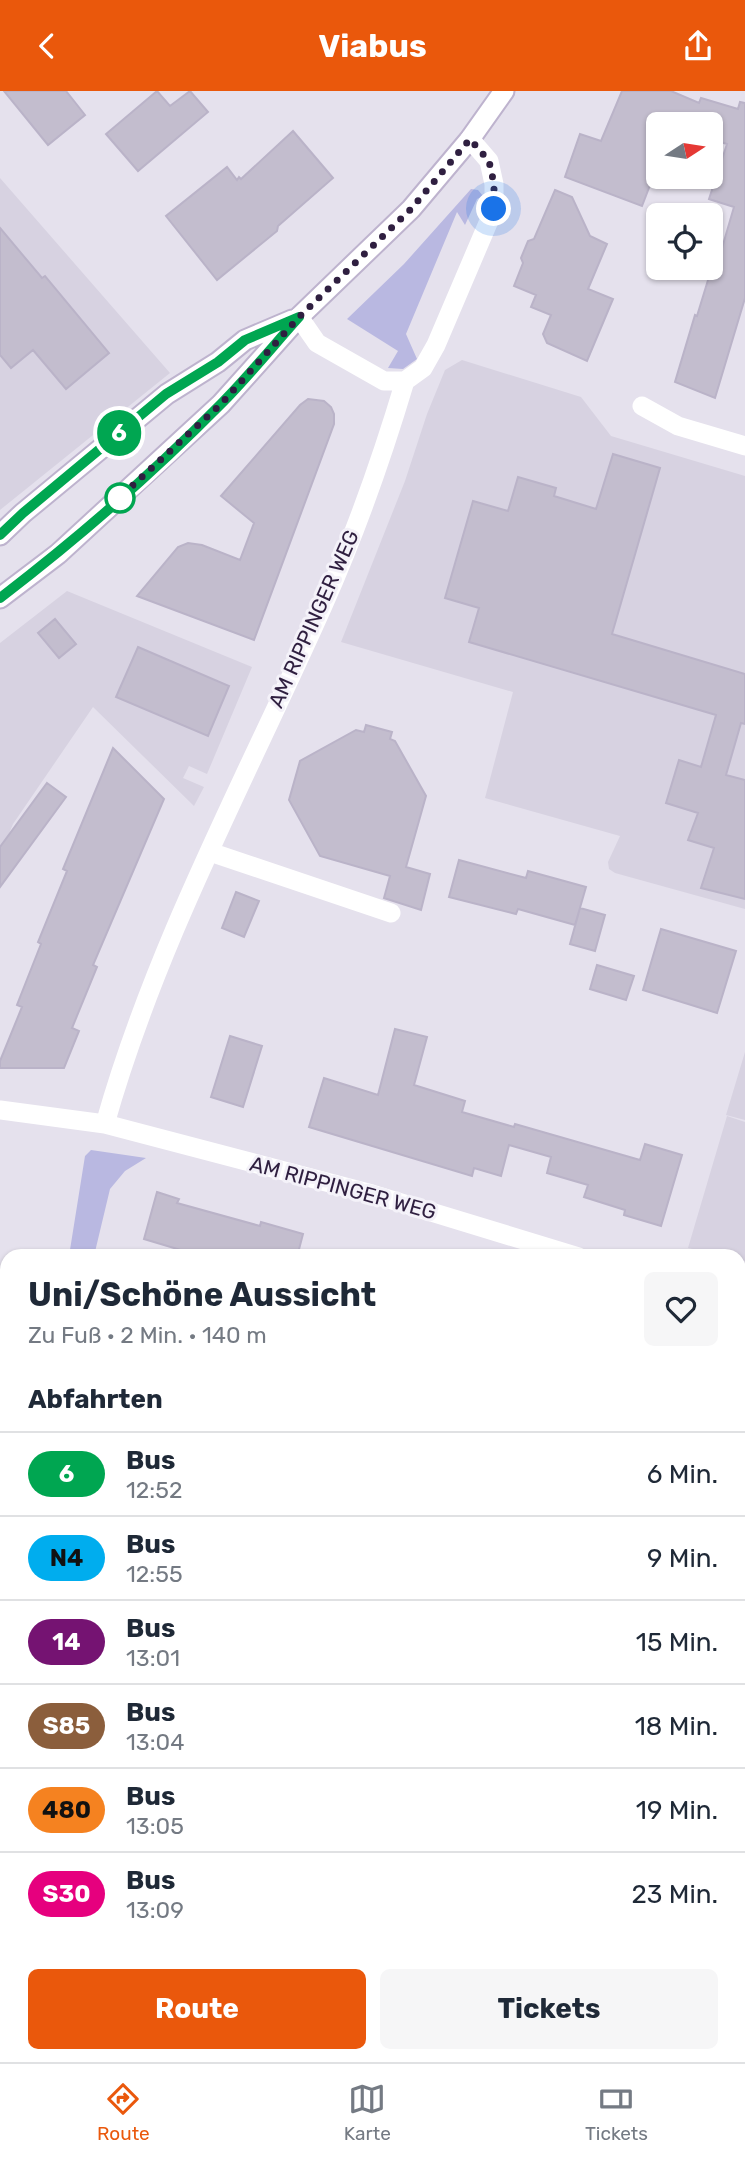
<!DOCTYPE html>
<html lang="de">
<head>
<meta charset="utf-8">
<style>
	:root { --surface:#fff; --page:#f6f6f7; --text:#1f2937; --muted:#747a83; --line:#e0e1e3; --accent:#ea580c }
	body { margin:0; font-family:Rubik,sans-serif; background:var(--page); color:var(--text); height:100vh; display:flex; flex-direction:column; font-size:26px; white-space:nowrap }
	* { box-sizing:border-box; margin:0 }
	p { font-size:23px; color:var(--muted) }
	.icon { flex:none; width:38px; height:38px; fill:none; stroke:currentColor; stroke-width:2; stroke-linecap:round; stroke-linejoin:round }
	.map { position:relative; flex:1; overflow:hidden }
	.drawer { position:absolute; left:0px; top:1158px; width:746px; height:814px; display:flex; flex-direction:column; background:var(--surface); border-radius:21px 21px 0 0; box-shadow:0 2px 5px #0004 }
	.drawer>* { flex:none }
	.badge { padding:0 14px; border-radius:23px; font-size:24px; line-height:46px }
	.needle { width:46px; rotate:78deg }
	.fabs { position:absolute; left:646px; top:21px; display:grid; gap:14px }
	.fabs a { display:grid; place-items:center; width:77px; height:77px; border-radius:10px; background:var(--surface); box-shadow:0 2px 5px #0004; font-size:35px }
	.you { position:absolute; width:35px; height:35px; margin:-18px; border:5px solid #fff; border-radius:50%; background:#1a73e8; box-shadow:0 0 0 10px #1a73e833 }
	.map>.badge { position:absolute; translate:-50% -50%; box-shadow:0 0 0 4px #fff }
	h2 { padding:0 28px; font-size:26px; line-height:63px }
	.round { display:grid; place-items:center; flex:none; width:74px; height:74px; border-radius:10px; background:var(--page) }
	.overview { display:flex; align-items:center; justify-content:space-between; height:119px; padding:0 28px }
	h1 { font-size:33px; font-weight:700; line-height:52px }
	.button { display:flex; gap:14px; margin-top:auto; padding:14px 28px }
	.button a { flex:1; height:80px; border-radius:10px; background:var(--accent); color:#fff; font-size:28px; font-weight:700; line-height:80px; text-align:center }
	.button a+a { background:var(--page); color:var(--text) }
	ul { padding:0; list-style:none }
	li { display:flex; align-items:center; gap:21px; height:84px; padding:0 28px; border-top:2px solid var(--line) }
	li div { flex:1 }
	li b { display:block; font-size:26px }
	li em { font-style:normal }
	li .badge { min-width:77px; font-weight:700; text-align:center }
	header { display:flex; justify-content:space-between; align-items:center; height:91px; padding:0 28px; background:var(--accent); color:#fff; font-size:32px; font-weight:700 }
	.dock { display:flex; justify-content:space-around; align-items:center; height:98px; border-top:2px solid var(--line); background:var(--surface); font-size:19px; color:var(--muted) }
	.dock a { display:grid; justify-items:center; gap:4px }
	.dock .on { color:var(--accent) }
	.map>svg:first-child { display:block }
</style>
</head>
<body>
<header><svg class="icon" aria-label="back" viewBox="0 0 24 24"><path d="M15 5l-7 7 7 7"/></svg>Viabus<svg class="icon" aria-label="share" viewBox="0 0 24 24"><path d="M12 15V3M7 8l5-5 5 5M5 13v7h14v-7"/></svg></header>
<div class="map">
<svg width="745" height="1971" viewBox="0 0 745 1971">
	<rect width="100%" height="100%" fill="#e5e1ed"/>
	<path fill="#d7d2e1" d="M0 87 170 282 0 419Z
		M462 269 581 306 611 345 745 385V818L615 782 609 778 608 771 620 745 485 707 513 601 341 551 405 390 427 323 445 279Z
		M67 500 252 576 207 683 189 675 183 687 204 696 194 715 93 616 13 733 8 745 0 756V552Z
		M745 961V1029L726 1024Z
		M727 1025 745 1031V1170L739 1169 738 1166 724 1165 688 1157Z"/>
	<path fill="#b9b8e1" d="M471 98 478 99 483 105 477 108 465 134 457 121 406 243 417 268 403 278 388 277 398 260 347 228 404 173Z
		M91 1059 146 1067 125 1080 110 1098 94 1165H69L85 1065Z"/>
	<path fill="#c3bdce" stroke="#bab3c8" stroke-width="2" d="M4 0H66L85 24 48 54Z
		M157 0 170 15 190 0 208 21 138 80 106 43Z
		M622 0H671L699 12 701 7 738 18 740 11 745 12V207L715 307 675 291 695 224 697 225 716 163 720 164 734 116 709 108 727 53 710 48V33H658V73L642 115 565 86 580 43 601 50Z
		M293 40 333 87 278 135 277 140 217 189 166 125 227 76 237 89 239 86 241 88Z
		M555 99 572 106 590 145 607 153 588 198 613 208 587 270 547 252 543 243 551 224 531 216 536 204 514 195 523 172 521 167 528 150 534 148Z
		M0 137 42 187 45 185 109 262 66 298 33 259 11 277 0 264Z
		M308 308 324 310 331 316 334 323V333L254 549 137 505 178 456 188 452 202 454 240 469 254 432 221 405 300 314Z
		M613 363 660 377 612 543 745 583V633L741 632 726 684 745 689V808L701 797 714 757 688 749 698 722 666 712 679 669 701 676 716 624 469 551 479 517 445 507 473 410 508 420 518 386 556 397 554 405 596 418Z
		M55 528 76 553 59 567 38 542Z
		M138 556 229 595 208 645 116 606Z
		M366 634 392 641 390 648 395 650 426 705 406 776 430 783 421 819 384 807 390 785 320 765 289 709 300 670 356 639 364 641Z
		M113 657 164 708 93 874 97 876 72 937 79 940 64 977H0V970L22 916 17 914 41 853 38 851 67 780 63 778Z
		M47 692 66 706 0 796V756Z
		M459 769 526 787 528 780 586 796 575 834 518 818 516 823 449 806Z
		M236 801 259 810 244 846 222 837Z
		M580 817 605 824 595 860 570 853Z
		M661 838 736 860 717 922 643 899Z
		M597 874 634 885 626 909 590 898Z
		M395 938 427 946 414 994 465 1010 462 1021 514 1036 515 1033 640 1069 645 1053 682 1064 661 1135 624 1124 625 1119 584 1106 588 1094 547 1082 551 1066 509 1054 501 1085 474 1077 472 1085 309 1036 324 987 378 1004Z
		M230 945 262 955 243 1016 211 1006Z
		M157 1101 179 1108 177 1112 260 1135 261 1131 303 1143 297 1166H204L144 1148Z"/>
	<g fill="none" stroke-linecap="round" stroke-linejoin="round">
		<defs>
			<path id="secondary" d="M0 444 23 422 167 303 218 271 245 249 292 229
				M0 507 58 463 221 313 299 226 411 118 470 48 504 0"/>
		</defs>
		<use href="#secondary" stroke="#beb3ce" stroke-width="23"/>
		<path stroke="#fff" stroke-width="19" d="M299 226 317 252 384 290H405L423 277 436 254 494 118V93L489 70 470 48
			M642 315 678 335 745 355
			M210 761 391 822
			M0 1019 105 1033 372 1103 579 1166
			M105 1033C156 852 247 686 323 515 356 441 382 367 405 290
			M738 1212 745 1214
			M0 1565 7 1568
			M738 1625 745 1616
			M669 1965 675 1971"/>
		<use href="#secondary" stroke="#fff" stroke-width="19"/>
	</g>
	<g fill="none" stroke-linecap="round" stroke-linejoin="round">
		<defs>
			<path id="line" d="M0 444 23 422 166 303 218 271 245 249 299 226C273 255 248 286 221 313 152 383 77 448 0 507"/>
		</defs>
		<use href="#line" stroke="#fff" stroke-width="16"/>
		<use href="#line" stroke="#00a651" stroke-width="10"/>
		<path stroke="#2f1f40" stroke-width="7" stroke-dasharray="0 12.6" d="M120 407 117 409 221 313 299 226 411 118 470 48 489 70 494 93V118"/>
	</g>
	<circle fill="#fff" stroke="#00a651" stroke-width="3.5" cx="120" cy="407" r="14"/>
	<g text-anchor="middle" stroke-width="6" stroke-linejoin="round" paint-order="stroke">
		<g font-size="21" fill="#2f1f40" stroke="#f4f2f9">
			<text transform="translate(314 528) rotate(-66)" y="7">AM RIPPINGER WEG</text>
			<text transform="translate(343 1097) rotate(15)" y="7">AM RIPPINGER WEG</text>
		</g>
	</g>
</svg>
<div class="fabs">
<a><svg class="needle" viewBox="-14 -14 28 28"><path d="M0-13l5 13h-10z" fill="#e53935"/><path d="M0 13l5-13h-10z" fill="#747a83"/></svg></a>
<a><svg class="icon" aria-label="locate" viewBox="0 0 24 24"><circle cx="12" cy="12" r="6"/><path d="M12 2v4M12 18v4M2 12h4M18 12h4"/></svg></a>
</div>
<div class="you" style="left:494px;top:118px"></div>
<b class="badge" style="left:119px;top:342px;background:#00a651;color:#fff">6</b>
<section class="drawer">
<div class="overview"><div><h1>Uni/Schöne Aussicht</h1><p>Zu Fuß · 2 Min. · 140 m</p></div><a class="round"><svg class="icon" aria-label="heart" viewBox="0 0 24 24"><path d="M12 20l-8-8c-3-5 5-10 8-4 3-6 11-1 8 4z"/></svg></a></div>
<h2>Abfahrten</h2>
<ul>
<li><span class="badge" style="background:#00a651;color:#fff">6</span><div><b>Bus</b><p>12:52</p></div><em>6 Min.</em></li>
<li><span class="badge" style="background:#00adee;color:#111">N4</span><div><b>Bus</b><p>12:55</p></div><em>9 Min.</em></li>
<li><span class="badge" style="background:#751372;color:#fff">14</span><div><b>Bus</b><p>13:01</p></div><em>15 Min.</em></li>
<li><span class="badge" style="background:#8b5e3c;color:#fff">S85</span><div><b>Bus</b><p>13:04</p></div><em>18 Min.</em></li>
<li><span class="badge" style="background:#f58220;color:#111">480</span><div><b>Bus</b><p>13:05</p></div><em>19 Min.</em></li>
<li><span class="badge" style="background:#e6007e;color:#fff">S30</span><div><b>Bus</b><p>13:09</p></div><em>23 Min.</em></li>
</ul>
<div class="button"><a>Route</a><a>Tickets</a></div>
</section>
</div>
<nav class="dock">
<a class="on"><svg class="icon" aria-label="directions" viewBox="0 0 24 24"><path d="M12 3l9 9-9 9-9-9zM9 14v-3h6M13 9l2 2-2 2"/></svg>Route</a>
<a><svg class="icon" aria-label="map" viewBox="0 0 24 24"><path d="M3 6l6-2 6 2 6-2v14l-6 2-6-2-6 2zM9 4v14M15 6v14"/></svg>Karte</a>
<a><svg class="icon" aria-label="tickets" viewBox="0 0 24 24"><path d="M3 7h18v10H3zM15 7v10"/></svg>Tickets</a>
</nav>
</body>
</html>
